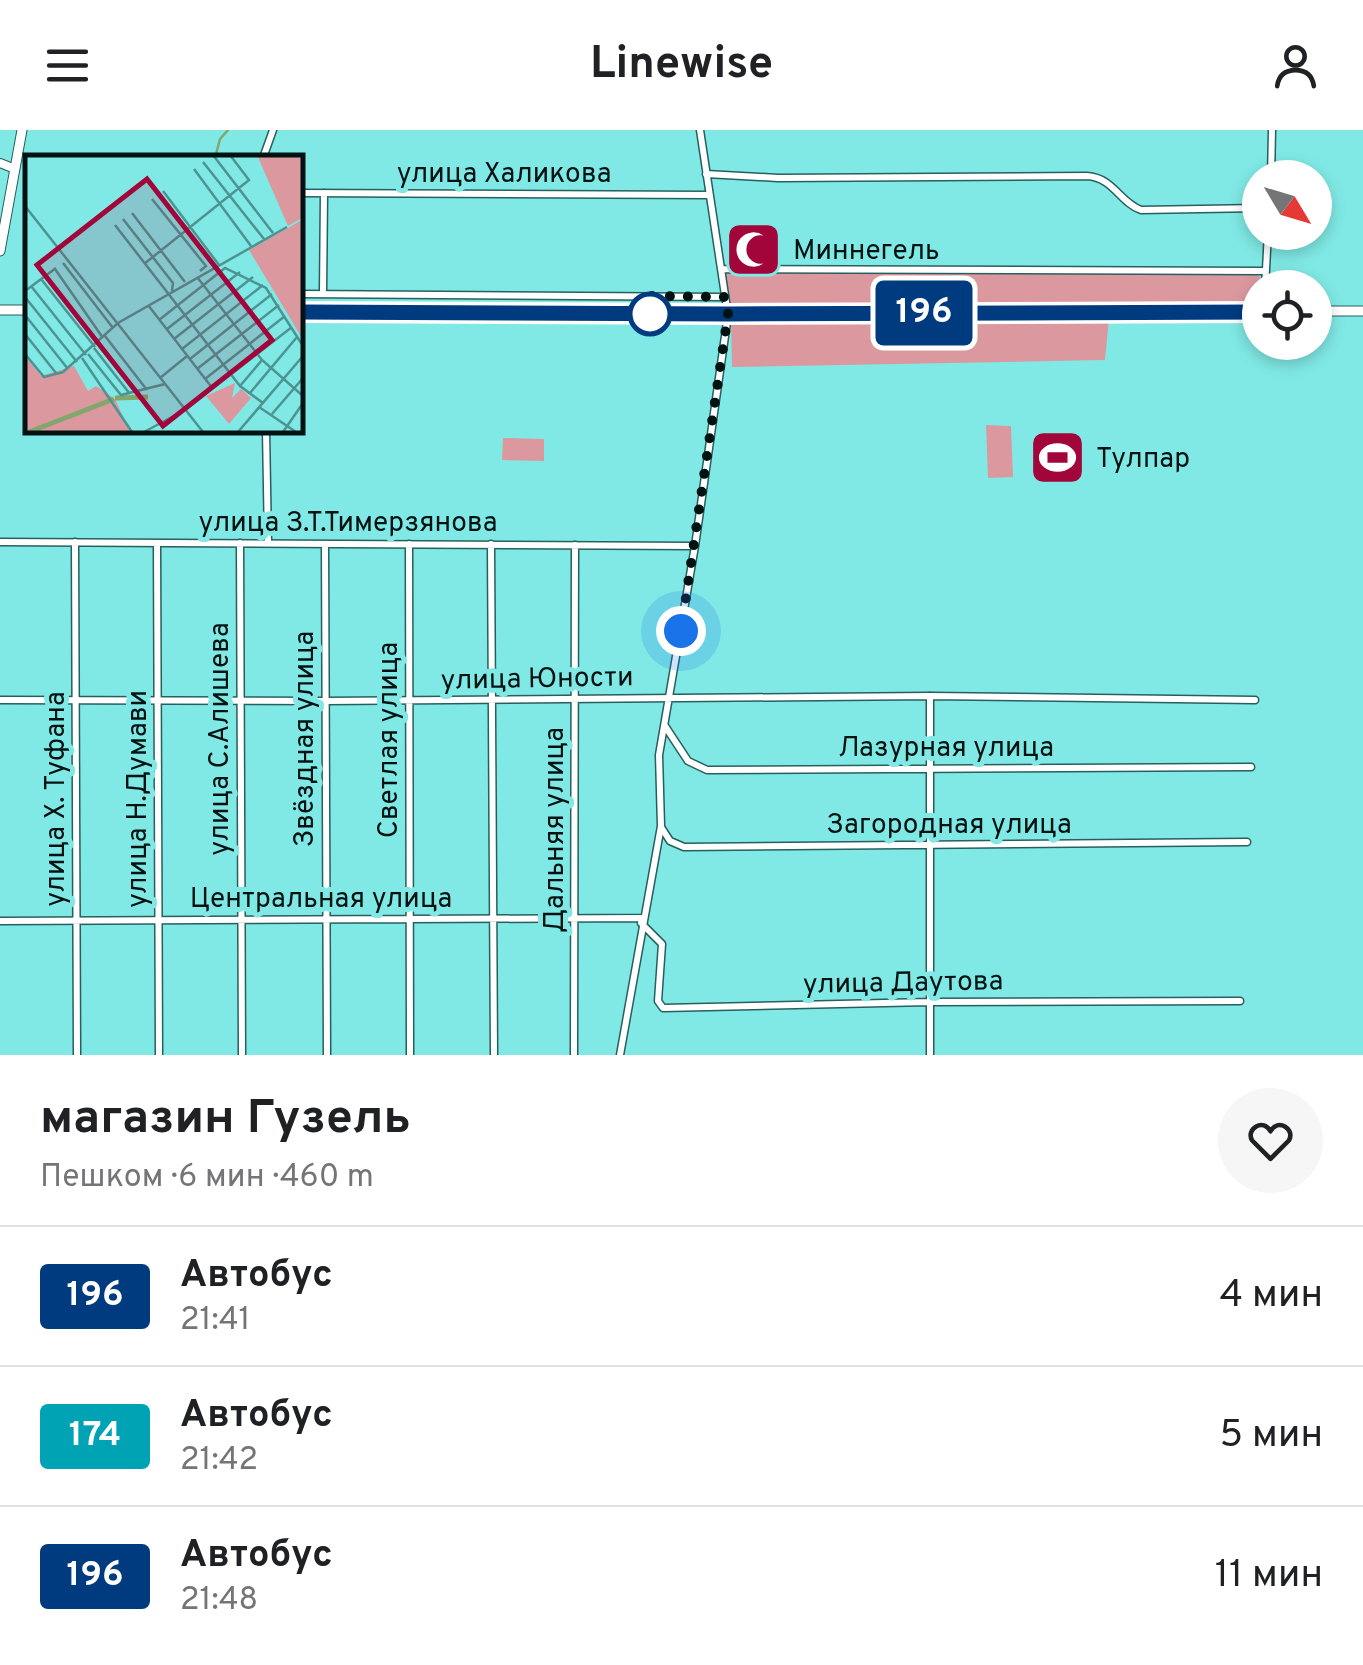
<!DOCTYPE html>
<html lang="ru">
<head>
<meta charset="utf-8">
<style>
	:root { --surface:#fff; --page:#f6f6f6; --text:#202124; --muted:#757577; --line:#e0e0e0 }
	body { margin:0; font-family:Overpass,sans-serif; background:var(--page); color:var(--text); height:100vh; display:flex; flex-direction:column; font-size:38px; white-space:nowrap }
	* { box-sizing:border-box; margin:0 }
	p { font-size:32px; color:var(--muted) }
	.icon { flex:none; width:55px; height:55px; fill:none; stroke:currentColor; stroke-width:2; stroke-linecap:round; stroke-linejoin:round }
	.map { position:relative; height:925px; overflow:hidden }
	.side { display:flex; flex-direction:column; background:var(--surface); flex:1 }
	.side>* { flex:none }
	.badge { padding:0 20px; border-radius:8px; font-size:35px; line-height:65px }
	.needle { width:65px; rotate:128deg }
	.tools { position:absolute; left:1242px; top:30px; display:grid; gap:20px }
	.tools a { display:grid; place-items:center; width:90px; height:90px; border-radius:50%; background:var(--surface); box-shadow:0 5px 15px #0003; font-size:50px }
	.you { position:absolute; width:50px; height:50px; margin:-25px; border:8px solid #fff; border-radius:50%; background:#1a73e8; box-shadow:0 0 0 15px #1a73e833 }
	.map>.badge { position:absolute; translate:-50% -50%; box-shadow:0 0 0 5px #fff }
	.round { display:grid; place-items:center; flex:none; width:105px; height:105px; border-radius:52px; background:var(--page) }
	.overview { display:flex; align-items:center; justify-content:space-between; height:170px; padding:0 40px }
	h1 { font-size:48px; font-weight:700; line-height:75px }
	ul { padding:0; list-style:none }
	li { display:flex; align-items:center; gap:30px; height:140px; padding:0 40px; border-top:2px solid var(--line) }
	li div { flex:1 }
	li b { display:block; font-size:38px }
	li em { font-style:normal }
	li .badge { min-width:110px; font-weight:700; text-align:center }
	header { display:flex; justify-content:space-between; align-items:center; height:130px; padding:0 40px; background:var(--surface); font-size:45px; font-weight:700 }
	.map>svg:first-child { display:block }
</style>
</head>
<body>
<header><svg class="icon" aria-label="menu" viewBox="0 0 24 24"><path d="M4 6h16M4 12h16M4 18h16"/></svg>Linewise<svg class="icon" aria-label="person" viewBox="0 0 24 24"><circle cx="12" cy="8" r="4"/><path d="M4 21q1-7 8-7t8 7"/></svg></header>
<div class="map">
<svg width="1363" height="925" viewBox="0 0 1363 925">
	<rect width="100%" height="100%" fill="#80e9e5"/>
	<path fill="#db999f" d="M724 143H1255L1263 150 1258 178H941L940 159 914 160 913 177 732 179Z
		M1109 188 1105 230 732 237 731 190Z
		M986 295 1011 296 1013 347 988 348Z
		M503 308 544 309V331L502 330Z"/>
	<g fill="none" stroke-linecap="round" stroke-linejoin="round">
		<path stroke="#84a66c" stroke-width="2.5" d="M215 28 220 9 228 0"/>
		<defs>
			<path id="minor" d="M263 28 273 0
				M706 44 778 48 1087 46C1114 48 1119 72 1141 80L1260 78
				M1271 48 1272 0
				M300 63 708 65
				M721 139 1264 141
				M1265 158 1268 102
				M300 164 725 167
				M323 164 324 63
				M266 300 268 413
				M0 412 695 416
				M75 412 77 925
				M157 413 159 925
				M240 413 242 925
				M325 414 327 925
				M409 414 410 925
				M491 414 494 925
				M0 570 326 571 930 566 1255 570
				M665 596 688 631 707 640 1251 637
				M661 697 670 711 684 717 1247 712
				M0 791 642 788
				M641 793 662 814 658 871 663 878 929 872 1240 871
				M574 925 575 415
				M620 925 661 696 659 625 695 416 728 185 700 0
				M930 925V566"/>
			<path id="tertiary" d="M0 33 15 39"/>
			<path id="secondary" d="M0 121 22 0
				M0 180H28
				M1315 181H1363
				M300 182 728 185 1260 182"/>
		</defs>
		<use href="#minor" stroke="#265f5d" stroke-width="9"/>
		<use href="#tertiary" stroke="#265f5d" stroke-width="10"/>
		<use href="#secondary" stroke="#265f5d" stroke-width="11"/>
		<use href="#minor" stroke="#fff" stroke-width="6"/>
		<use href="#tertiary" stroke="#fff" stroke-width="8"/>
		<use href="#secondary" stroke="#fff" stroke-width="9"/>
	</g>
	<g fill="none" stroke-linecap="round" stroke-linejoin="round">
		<defs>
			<path id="line" d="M300 182 728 184 1260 182"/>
		</defs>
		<use href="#line" stroke="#fff" stroke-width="22"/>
		<use href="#line" stroke="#003b80" stroke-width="15"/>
		<path stroke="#001312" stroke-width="10" stroke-dasharray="0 18" d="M650 184 652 166 725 167 728 184 681 501"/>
	</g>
	<defs>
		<symbol id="mosque-square" viewBox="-11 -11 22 22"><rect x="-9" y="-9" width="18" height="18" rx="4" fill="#a2053a" stroke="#80e9e5"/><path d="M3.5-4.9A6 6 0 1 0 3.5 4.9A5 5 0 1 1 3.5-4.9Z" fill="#fff"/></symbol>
		<symbol id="stadium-square" viewBox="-11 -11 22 22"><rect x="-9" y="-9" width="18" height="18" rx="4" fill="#a2053a" stroke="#80e9e5"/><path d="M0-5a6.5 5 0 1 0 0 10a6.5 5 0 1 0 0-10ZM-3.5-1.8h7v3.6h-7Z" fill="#fff"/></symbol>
	</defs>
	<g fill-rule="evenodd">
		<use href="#mosque-square" x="722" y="88" width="63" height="63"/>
		<use href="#stadium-square" x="1026" y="296" width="63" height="63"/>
	</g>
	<circle fill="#fff" stroke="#003b80" stroke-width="5" cx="650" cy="184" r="20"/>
	<g text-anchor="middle" stroke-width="10" stroke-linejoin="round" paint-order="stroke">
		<g font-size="28" fill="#001312" stroke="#80e9e5">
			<text x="504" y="52">улица Халикова</text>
			<text x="348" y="401">улица З.Т.Тимерзянова</text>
			<text transform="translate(537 547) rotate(-1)" y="10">улица Юности</text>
			<text transform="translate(218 609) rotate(-90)" y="10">улица С.Алишева</text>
			<text transform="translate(303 609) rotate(-90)" y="10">Звёздная улица</text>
			<text transform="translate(387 610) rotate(-90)" y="10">Светлая улица</text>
			<text x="946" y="626">Лазурная улица</text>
			<text transform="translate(54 669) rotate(-90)" y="10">улица Х. Туфана</text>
			<text transform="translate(136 669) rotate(-90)" y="10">улица Н.Думави</text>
			<text x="949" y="703">Загородная улица</text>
			<text transform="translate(553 700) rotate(-90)" y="10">Дальняя улица</text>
			<text x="321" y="777">Центральная улица</text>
			<text transform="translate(903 851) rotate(-1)" y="10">улица Даутова</text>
		</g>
		<g font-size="28" fill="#001312" stroke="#80e9e5" text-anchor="start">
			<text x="793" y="129">Миннегель</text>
			<text x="1096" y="337">Тулпар</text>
		</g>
	</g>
	<g transform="translate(25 25)">
		<rect width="278" height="278" fill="#80e9e5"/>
		<path d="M232 0H277V63L263 71ZM277 65V183L224 95ZM0 201 16 221 49 211 63 236 71 231 90 244 105 277H0ZM210 228 207 243 216 234 226 243 204 269 181 241Z" fill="#db999f"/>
		<path fill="none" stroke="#84a66c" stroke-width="5" d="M90 243 123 242M4 277 89 244"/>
		<path fill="none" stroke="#4d9391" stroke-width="2.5" d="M188 0 248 78M178 7 239 84M169 14 226 91M138 36 194 110M127 44 181 111 175 116M0 51 178 277M107 58 160 127M98 64 148 128 147 136M90 70 215 231 238 248M38 108 88 173M119 109 224 25 205 0M30 114 78 183M172 122 237 205 278 241M16 124 70 192M6 131 61 200M0 136 31 113M0 142 52 207M123 150 188 234M0 160 43 214M134 165 200 113 241 133 278 191M142 174 215 117M0 179 31 218M80 181 122 235M149 184 228 122M69 193 105 239M157 194 238 130M0 199 19 222 38 217 93 168 262 72M63 199 96 240 140 229M57 203 107 277M165 204 247 139M172 214 254 150M135 223 162 201M180 224 260 161M215 231 237 205M225 238 272 182M234 252 271 277M160 255 267 172M247 259 278 223M119 277 160 255M213 277 278 201M258 277 278 248"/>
		<path fill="#a2053a" fill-opacity="0.15" stroke="#a2053a" stroke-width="5" d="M122 24 247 185 138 271 12 110Z"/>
		<rect width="278" height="278" fill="none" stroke="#001312" stroke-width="5"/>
	</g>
</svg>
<div class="tools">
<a><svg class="needle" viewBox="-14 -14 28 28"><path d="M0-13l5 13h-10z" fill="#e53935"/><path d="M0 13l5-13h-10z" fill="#757577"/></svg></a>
<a><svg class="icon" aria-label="locate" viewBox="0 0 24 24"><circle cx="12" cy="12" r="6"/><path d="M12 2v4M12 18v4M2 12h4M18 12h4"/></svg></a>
</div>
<div class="you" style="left:681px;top:501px"></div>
<b class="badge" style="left:924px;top:183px;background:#003b80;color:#fff">196</b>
</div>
<section class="side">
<div class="overview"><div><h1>магазин Гузель</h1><p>Пешком · 6 мин · 460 m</p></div><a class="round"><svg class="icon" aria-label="heart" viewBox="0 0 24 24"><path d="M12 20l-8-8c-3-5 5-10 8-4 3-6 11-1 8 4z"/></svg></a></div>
<ul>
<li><span class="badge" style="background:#003b80;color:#fff">196</span><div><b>Автобус</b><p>21:41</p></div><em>4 мин</em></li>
<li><span class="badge" style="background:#00a3b4;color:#fff">174</span><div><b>Автобус</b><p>21:42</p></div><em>5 мин</em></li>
<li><span class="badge" style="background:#003b80;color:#fff">196</span><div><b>Автобус</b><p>21:48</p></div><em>11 мин</em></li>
</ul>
</section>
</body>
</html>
